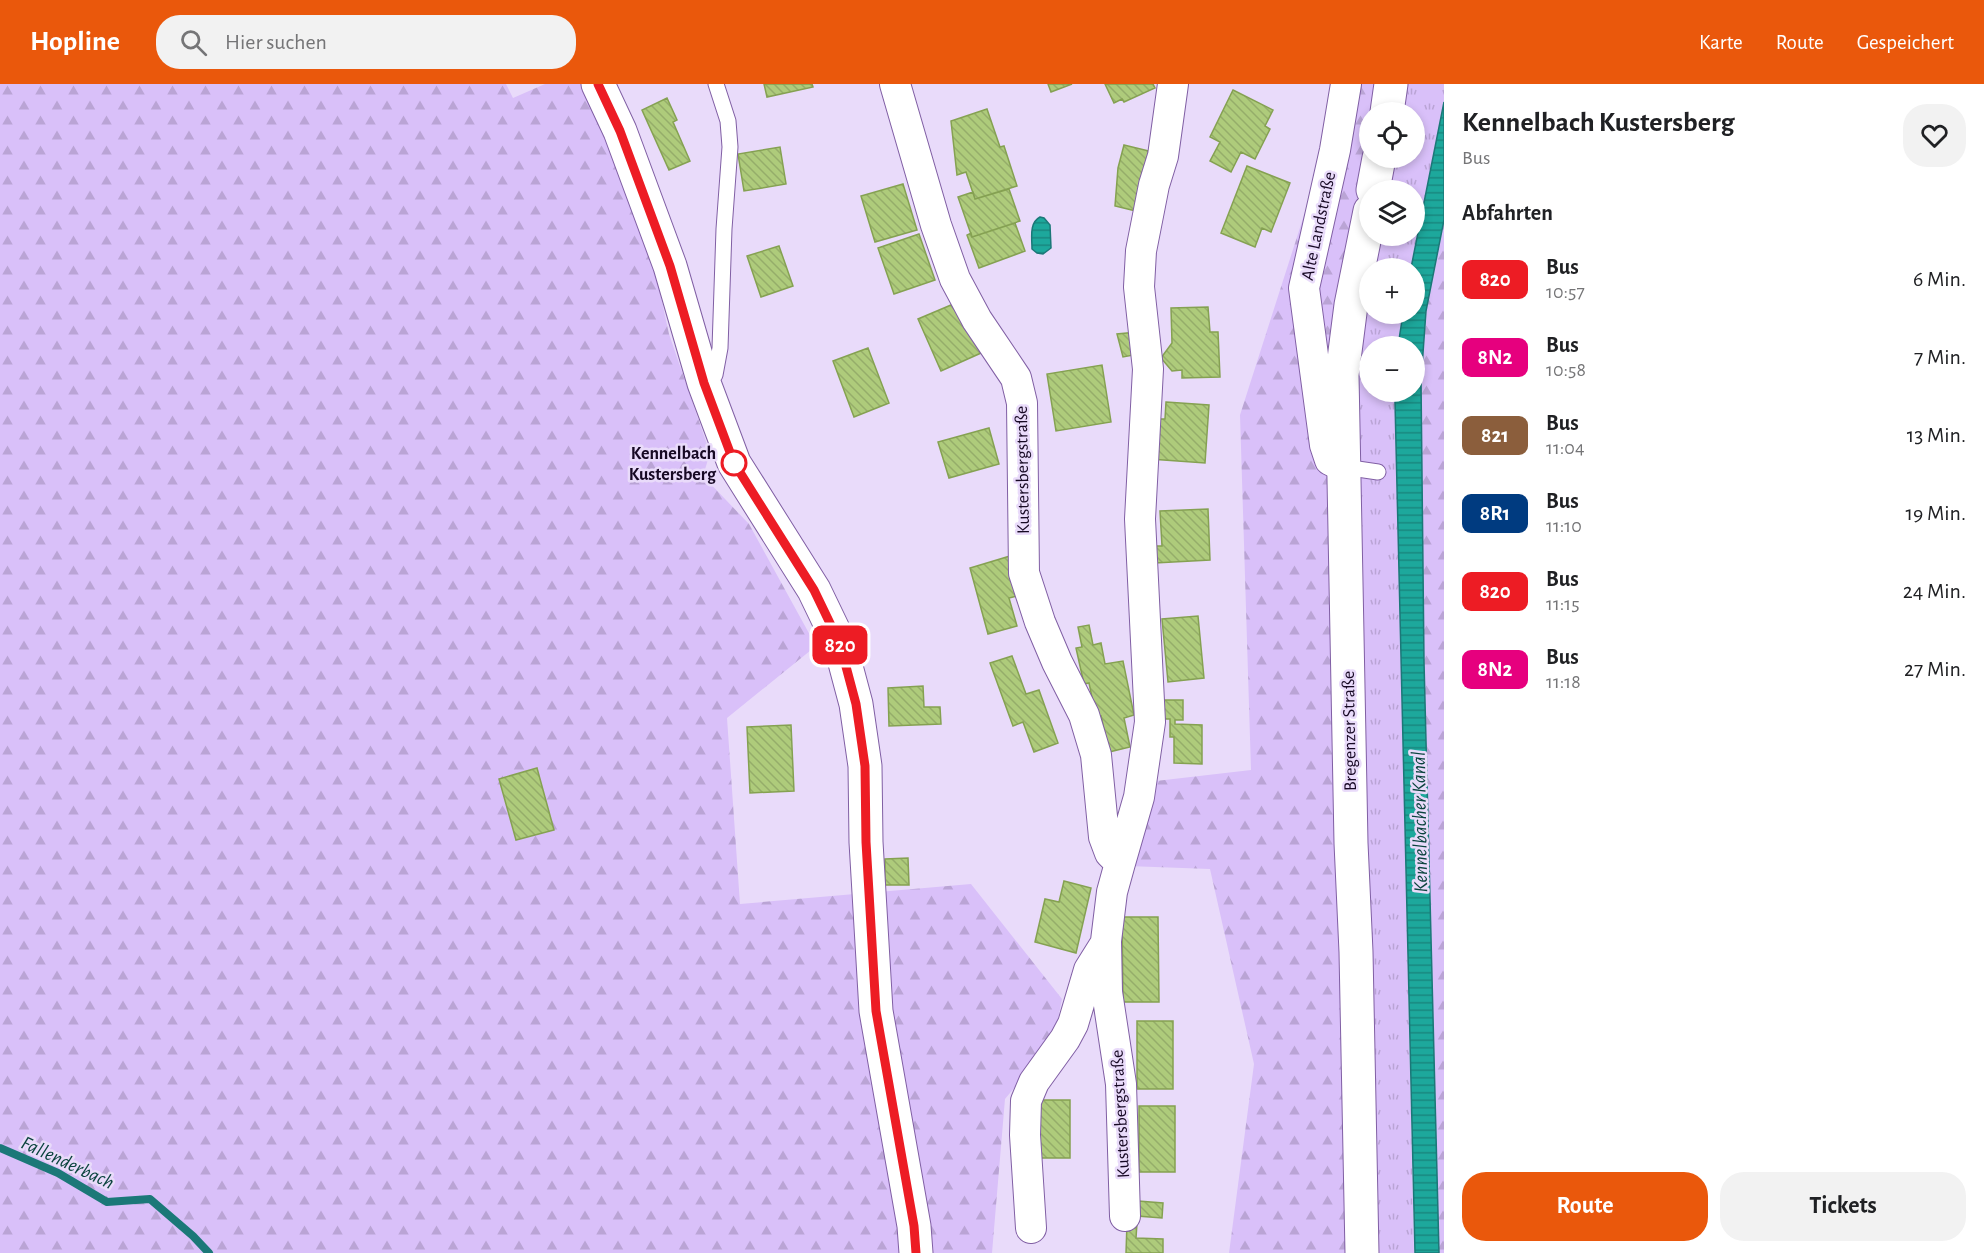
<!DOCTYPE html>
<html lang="de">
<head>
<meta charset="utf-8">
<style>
	:root { --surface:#fff; --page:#f2f2f2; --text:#202124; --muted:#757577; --accent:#ea580c }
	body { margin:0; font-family:"Alegreya Sans",sans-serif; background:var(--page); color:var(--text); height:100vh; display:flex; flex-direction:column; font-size:22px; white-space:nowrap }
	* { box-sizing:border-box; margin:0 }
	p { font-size:20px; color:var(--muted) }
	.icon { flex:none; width:33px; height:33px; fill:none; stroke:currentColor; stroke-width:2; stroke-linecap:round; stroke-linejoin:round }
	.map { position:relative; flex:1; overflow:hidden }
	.panel { display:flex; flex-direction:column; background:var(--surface); width:540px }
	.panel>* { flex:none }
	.badge { padding:0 12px; border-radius:9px; font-size:21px; line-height:39px }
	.buttons { position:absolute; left:1359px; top:18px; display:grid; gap:12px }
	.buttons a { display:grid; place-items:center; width:66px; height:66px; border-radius:50%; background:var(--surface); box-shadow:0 3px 9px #0003; font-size:30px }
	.map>.badge { position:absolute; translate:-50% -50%; box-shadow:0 0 0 3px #fff }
	h2 { padding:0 18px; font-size:22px; line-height:54px }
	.round { display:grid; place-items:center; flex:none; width:63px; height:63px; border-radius:24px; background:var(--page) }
	.head { display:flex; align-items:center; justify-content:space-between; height:102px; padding:0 18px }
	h1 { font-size:28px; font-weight:600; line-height:45px }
	.action { display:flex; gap:12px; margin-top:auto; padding:12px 18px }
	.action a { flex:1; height:69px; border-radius:24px; background:var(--accent); color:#fff; font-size:24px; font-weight:600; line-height:69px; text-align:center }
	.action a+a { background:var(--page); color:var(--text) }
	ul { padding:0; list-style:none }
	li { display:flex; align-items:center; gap:18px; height:78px; padding:0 18px }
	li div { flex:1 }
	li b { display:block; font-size:22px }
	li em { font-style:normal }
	li .badge { min-width:66px; font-weight:700; text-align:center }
	header { display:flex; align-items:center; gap:36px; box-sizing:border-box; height:84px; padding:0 30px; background:var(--accent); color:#fff }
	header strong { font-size:28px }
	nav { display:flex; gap:33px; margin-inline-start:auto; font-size:21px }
	.search { width:420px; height:54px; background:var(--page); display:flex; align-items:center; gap:15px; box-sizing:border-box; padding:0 21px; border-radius:24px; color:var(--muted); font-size:22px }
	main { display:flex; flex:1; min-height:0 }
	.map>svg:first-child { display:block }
</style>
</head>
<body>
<header>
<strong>Hopline</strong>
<div class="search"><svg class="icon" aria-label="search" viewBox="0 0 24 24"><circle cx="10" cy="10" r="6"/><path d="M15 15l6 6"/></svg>Hier suchen</div>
<nav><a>Karte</a><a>Route</a><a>Gespeichert</a></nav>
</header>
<main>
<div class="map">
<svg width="1444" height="1169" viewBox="0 0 1444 1169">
	<defs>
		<pattern id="grass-tufts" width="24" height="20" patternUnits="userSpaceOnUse" patternTransform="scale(1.5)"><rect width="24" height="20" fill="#d9c0f9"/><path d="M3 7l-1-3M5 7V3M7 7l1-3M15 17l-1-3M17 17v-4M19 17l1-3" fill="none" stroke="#baa4d5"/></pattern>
		<pattern id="forest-firs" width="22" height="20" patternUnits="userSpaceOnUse" patternTransform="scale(1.5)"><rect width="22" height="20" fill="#d9c0f9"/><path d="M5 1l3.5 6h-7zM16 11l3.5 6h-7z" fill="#baa4d5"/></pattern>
		<pattern id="water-rules" width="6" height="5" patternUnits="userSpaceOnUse" patternTransform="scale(1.5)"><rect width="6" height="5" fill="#1da89c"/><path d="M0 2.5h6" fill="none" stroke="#19877f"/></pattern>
		<pattern id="building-back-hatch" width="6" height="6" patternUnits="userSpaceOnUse" patternTransform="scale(1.5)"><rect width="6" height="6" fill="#aecb7b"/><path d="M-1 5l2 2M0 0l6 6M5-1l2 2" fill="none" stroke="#95ad6a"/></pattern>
	</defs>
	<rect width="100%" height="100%" fill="#e9dbfa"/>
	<path fill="url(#grass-tufts)" d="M1405 0H1444V18L1411 184H1370V230H1403L1398 262H1370V308H1395L1414 1169H1375L1354 333 1369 186 1376 152H1414V106H1385L1391 74H1414V28H1400Z"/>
	<path fill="url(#forest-firs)" d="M0 0H506L513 14 545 0H587L613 57 657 195 669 250 710 369 703 392 749 440 816 562 727 634 740 820 971 800 1062 915 1054 956 1005 1015 992 1169H0Z
		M1351 0H1380L1375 28H1370L1369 56 1342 197 1349 1169H1229L1254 980 1210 785 1127 782 1156 697 1251 686 1240 331 1305 128 1341 79Z
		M1444 136V1169H1439L1424 578 1421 297 1426 227Z"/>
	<path fill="url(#water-rules)" stroke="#1b7878" stroke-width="1.5" d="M1444 18V136L1426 227 1421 297 1424 578 1439 1169H1415L1395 318V308H1414V262H1398L1403 230H1414V184H1411Z
		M1040 133 1044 134 1050 141 1051 164 1043 170 1037 169 1032 165C1032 153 1029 139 1040 133Z"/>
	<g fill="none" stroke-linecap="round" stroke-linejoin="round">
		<path stroke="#1b7878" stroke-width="8" d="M0 1064 58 1089 107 1118 150 1115 193 1152 209 1169"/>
	</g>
	<path fill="url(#building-back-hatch)" stroke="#85a152" stroke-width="1.5" d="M764 0H812L813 3 767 13Z
		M1048 0H1072L1051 8Z
		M1105 0H1153L1155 4 1124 18 1122 15 1114 19Z
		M1233 6 1273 26 1265 42 1270 45 1255 75 1241 68 1231 88 1210 77 1220 58 1210 53Z
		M667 14 677 36 673 38 690 77 669 86 642 26Z
		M987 25 1000 63 1004 62 1017 102 975 115 966 88 957 91 951 37Z
		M1124 61 1149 67 1136 127 1115 122 1118 84Z
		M780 63 786 100 744 107 738 70Z
		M1247 82 1290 99 1271 148 1262 144 1255 163 1221 149Z
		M903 100 917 146 875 158 861 112Z
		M1009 105 1020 137 972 153 958 113 973 108 975 115Z
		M1015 139 1025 167 979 184 967 151 971 149 972 153Z
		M919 150 935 196 894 210 878 164Z
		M779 162 793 202 761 213 747 172Z
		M958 218 981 269 941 287 918 235Z
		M1208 223 1210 248H1218L1220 293 1182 294V286L1172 287 1161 274 1172 259 1171 224Z
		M1137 248 1139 270 1123 273 1117 250Z
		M868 264 889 319 854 333 833 277Z
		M1102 281 1111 338 1056 347 1047 290Z
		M1166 318 1209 321 1205 379 1150 375 1152 335H1165Z
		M989 344 999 380 949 394 938 358Z
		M1208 425 1210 476 1155 479 1154 462H1162L1160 427Z
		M1010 472 1021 511 1009 514 1017 542 988 550 970 484Z
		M1198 532 1204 594 1168 598 1162 535Z
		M1089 541 1093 561 1101 559 1105 580 1123 577 1134 631 1124 634 1130 663 1109 668 1101 632 1096 633 1089 599 1084 600 1076 564 1082 563 1078 543Z
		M1012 572 1026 610 1039 606 1058 659 1034 668 1023 638 1013 642 990 579Z
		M923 602 924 623H940L941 640 889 642 888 604Z
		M1164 616H1183V636H1175V640L1202 641V680L1174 679V653H1170V635H1163Z
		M791 641 794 707 750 709 747 643Z
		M537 684 554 746 516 756 499 695Z
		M908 774 909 801H885V775Z
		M1064 797 1091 804 1076 869 1035 858 1045 815 1059 818Z
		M1122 833H1158L1159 918H1123Z
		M1137 937H1173V1005H1137Z
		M1030 1016H1070V1074H1030Z
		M1139 1022H1175V1088H1139Z
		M1138 1117 1163 1119 1162 1134 1137 1132Z
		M1127 1139H1137L1136 1154 1163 1155V1169H1126Z"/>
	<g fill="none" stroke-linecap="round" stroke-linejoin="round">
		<defs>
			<path id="lane" d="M707 297 715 291 720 264 724 145 730 63 728 37 716 0
				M1344 383 1378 388"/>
			<path id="street" d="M895 0 936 141 955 195 977 236 1016 294 1022 319 1024 489 1040 538 1057 578 1084 631 1096 671 1104 753 1110 769 1120 779 1139 713 1150 638 1140 435 1148 285 1139 203 1141 167 1154 101 1163 72 1173 0
				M1344 383 1330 376 1325 361 1304 204 1335 66 1346 0
				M1120 779 1112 808 1106 857 1107 908 1121 1000 1125 1132
				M1031 1144 1025 1051 1026 1017 1034 998 1065 955 1073 940 1089 886 1104 862"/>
			<path id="secondary" d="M598 0 620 47 670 182 704 299 734 379 814 506 840 560 856 620 865 682 866 758 876 927 914 1142 916 1169
				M1387 28 1391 0
				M1373 106 1379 74
				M1362 1169 1356 868 1351 759 1342 291 1351 221 1370 127"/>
		</defs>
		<use href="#lane" stroke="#805fa4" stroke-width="17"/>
		<use href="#street" stroke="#805fa4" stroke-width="32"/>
		<use href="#secondary" stroke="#805fa4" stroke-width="35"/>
		<use href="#lane" stroke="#fff" stroke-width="15"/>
		<use href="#street" stroke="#fff" stroke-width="30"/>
		<use href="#secondary" stroke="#fff" stroke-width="33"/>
	</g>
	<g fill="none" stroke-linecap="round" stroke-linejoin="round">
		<defs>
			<path id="line" d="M598 0 620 47 670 182 704 299 734 379 814 506 840 560 856 620 865 682 866 758 876 927 914 1142 916 1169"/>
		</defs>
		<use href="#line" stroke="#fff" stroke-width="14"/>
		<use href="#line" stroke="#ed1c24" stroke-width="9"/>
	</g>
	<circle fill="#fff" stroke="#ed1c24" stroke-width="3" cx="734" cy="379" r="12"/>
	<g text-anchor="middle" stroke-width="5" stroke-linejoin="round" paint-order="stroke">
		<g font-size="18" fill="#170924" stroke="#e9dbfa">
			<text transform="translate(1318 142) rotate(-78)" y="6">Alte Landstraße</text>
			<text transform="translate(1022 386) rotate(-91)" y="6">Kustersbergstraße</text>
			<text transform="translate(1349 647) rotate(-91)" y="6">Bregenzer Straße</text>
			<text transform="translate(1120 1030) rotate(-93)" y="6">Kustersbergstraße</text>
		</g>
		<g font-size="18" font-weight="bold" fill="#170924" stroke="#e9dbfa" text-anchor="end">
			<text x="716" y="375">Kennelbach<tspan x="716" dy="21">Kustersberg</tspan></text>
		</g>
		<g font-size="20" font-style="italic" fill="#0b443e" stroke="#e9dbfa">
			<text transform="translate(1419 738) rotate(-91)" y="7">Kennelbacher Kanal</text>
			<text transform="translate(68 1078) rotate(25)" y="7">Fallenderbach</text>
		</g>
	</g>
</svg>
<div class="buttons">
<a><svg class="icon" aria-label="locate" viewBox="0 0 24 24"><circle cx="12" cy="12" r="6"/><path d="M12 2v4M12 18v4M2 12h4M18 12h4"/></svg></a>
<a><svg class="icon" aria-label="layers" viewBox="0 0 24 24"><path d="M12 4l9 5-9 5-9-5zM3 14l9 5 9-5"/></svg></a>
<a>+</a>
<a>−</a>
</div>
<b class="badge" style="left:840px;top:561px;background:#ed1c24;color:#fff">820</b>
</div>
<section class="panel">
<div class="head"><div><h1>Kennelbach Kustersberg</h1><p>Bus</p></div><a class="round"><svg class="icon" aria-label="heart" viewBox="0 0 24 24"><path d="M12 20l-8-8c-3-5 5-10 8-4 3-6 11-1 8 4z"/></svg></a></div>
<h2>Abfahrten</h2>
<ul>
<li><span class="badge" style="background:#ed1c24;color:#fff">820</span><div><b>Bus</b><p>10:57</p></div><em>6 Min.</em></li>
<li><span class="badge" style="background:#e6007e;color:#fff">8N2</span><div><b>Bus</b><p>10:58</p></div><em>7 Min.</em></li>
<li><span class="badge" style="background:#8b5e3c;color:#fff">821</span><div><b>Bus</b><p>11:04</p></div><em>13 Min.</em></li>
<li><span class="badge" style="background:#003b80;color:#fff">8R1</span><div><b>Bus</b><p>11:10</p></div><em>19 Min.</em></li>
<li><span class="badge" style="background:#ed1c24;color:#fff">820</span><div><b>Bus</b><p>11:15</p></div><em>24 Min.</em></li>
<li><span class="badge" style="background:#e6007e;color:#fff">8N2</span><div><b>Bus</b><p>11:18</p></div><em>27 Min.</em></li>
</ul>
<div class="action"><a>Route</a><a>Tickets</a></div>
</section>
</main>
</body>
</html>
